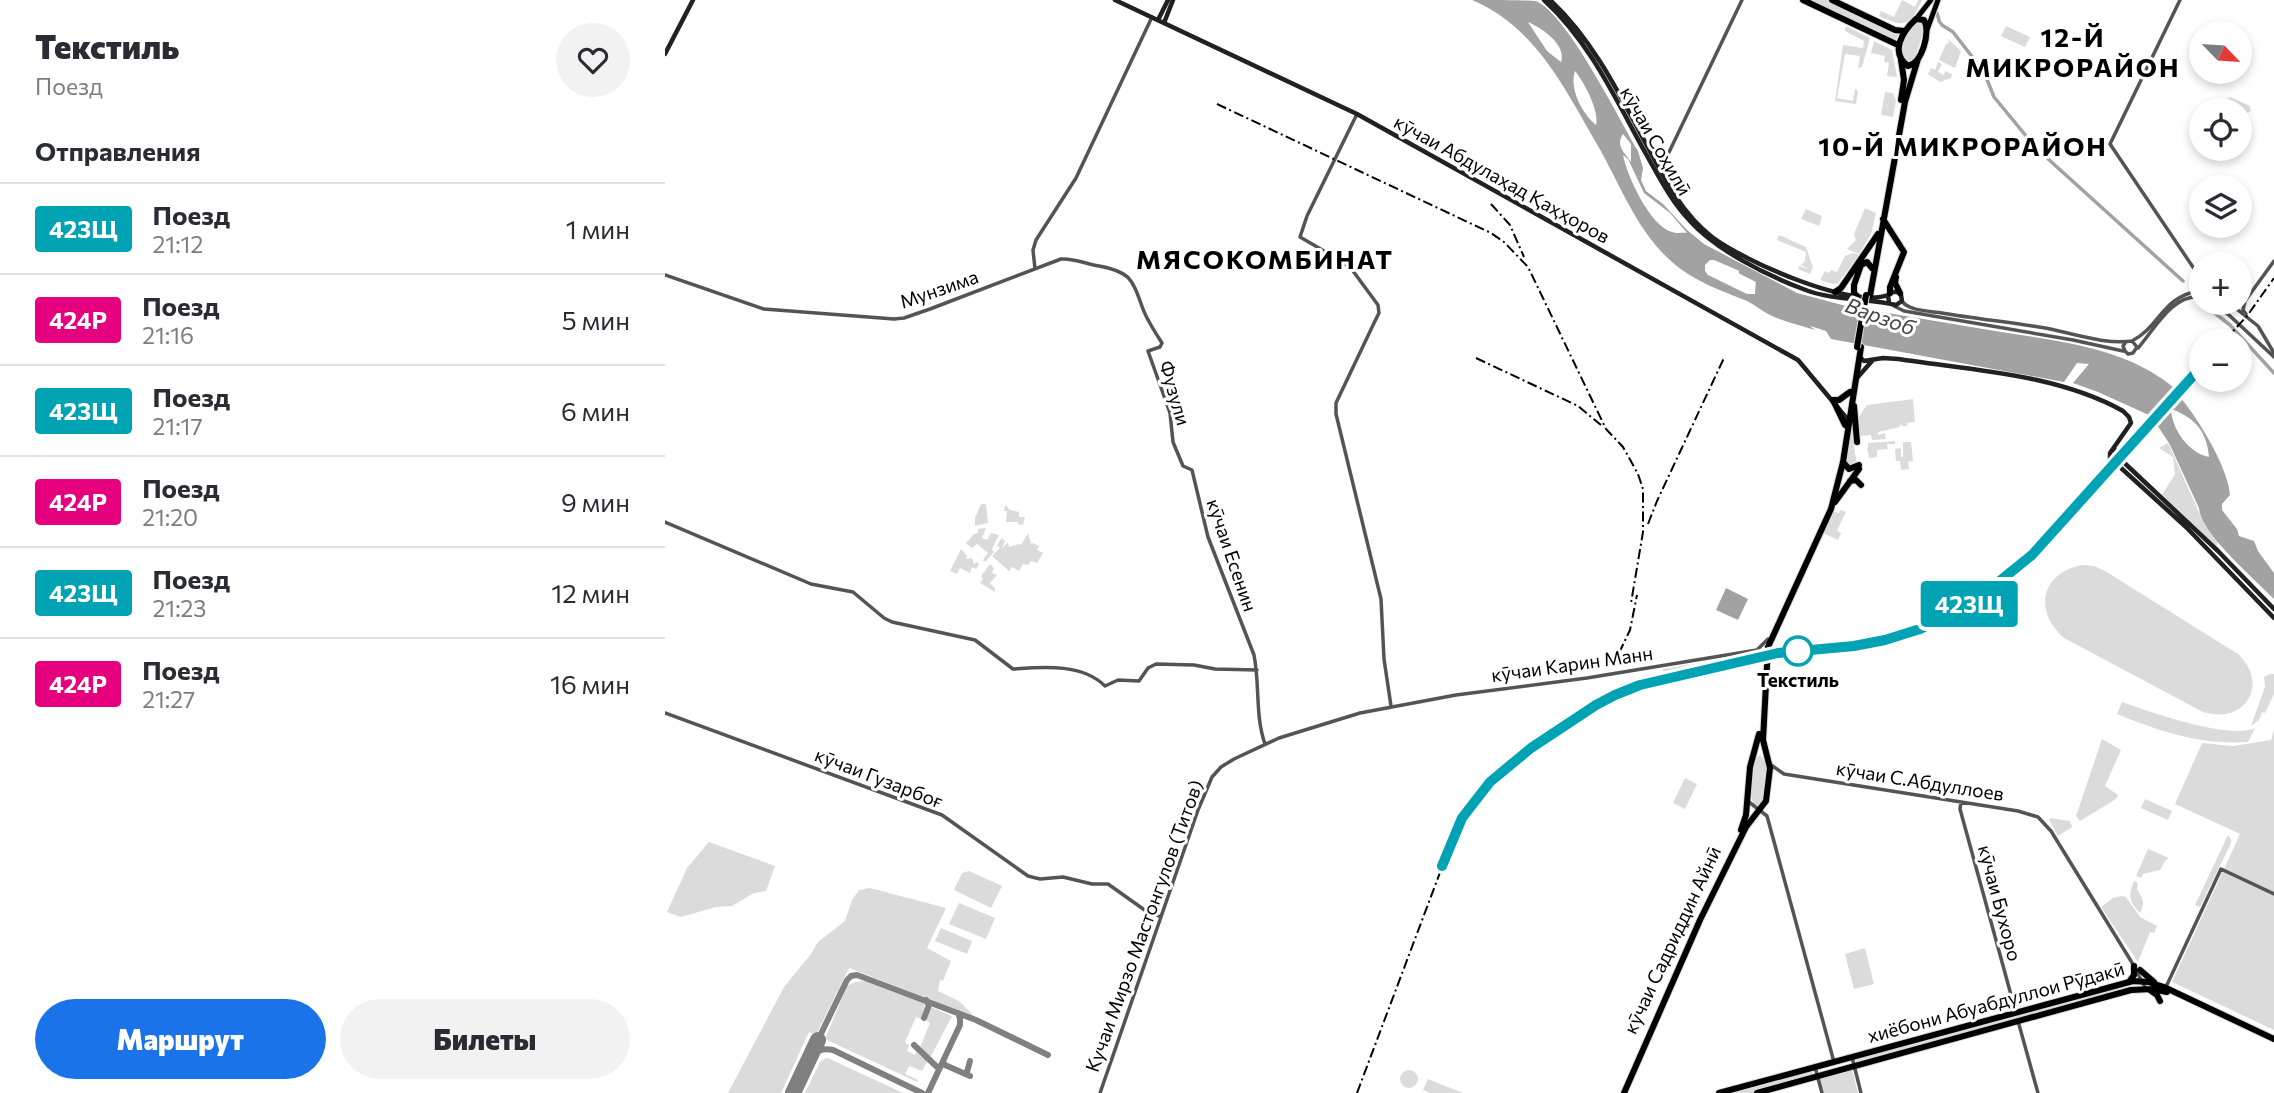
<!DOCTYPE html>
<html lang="ru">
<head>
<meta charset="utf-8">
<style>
	:root { --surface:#fff; --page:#f2f2f3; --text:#2b2b33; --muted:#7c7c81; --line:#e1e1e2; --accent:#1a73e8 }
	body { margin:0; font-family:Commissioner,sans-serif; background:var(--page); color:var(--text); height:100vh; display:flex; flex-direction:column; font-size:26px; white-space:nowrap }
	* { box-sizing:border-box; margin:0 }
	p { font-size:23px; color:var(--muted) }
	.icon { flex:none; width:38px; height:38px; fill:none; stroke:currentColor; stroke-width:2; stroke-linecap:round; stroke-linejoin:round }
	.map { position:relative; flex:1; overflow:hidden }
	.panel { display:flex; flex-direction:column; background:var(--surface); width:665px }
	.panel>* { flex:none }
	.badge { padding:0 14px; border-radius:5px; font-size:24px; line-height:46px }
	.needle { width:46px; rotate:115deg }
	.controls { position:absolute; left:1524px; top:21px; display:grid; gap:14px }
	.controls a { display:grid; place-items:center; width:63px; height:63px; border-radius:50%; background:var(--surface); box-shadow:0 4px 10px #0003; font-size:35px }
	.map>.badge { position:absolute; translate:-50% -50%; box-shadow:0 0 0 4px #fff }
	h2 { padding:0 35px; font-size:26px; line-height:63px }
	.round { display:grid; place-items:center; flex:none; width:74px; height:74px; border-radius:37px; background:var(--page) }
	.headline { display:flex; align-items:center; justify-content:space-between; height:119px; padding:0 35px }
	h1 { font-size:33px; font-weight:800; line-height:52px }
	.primary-button { display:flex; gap:14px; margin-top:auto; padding:14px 35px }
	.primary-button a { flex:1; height:80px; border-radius:42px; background:var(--accent); color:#fff; font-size:28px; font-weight:800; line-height:80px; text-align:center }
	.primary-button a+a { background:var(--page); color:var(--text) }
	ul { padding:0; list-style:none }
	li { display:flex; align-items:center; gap:21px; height:91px; padding:0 35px; border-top:2px solid var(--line) }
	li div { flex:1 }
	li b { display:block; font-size:26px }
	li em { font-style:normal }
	li .badge { min-width:77px; font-weight:700; text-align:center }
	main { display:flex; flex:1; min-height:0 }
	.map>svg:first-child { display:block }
</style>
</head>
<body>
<main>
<section class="panel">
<div class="headline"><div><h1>Текстиль</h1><p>Поезд</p></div><a class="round"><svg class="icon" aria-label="heart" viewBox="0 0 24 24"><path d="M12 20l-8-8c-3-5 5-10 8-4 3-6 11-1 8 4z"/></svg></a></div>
<h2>Отправления</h2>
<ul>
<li><span class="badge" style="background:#00a3b4;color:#fff">423Щ</span><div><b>Поезд</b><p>21:12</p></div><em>1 мин</em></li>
<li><span class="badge" style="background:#e6007e;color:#fff">424Р</span><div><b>Поезд</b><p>21:16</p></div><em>5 мин</em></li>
<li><span class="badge" style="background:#00a3b4;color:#fff">423Щ</span><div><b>Поезд</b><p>21:17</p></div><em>6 мин</em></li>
<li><span class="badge" style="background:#e6007e;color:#fff">424Р</span><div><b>Поезд</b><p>21:20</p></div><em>9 мин</em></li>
<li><span class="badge" style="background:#00a3b4;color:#fff">423Щ</span><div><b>Поезд</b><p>21:23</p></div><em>12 мин</em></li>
<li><span class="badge" style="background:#e6007e;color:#fff">424Р</span><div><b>Поезд</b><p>21:27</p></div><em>16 мин</em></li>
</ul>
<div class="primary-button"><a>Маршрут</a><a>Билеты</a></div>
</section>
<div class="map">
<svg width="1609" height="1093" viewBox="0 0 1609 1093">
	<rect width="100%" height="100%" fill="#fff"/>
	<path fill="#dbdbdb" d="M1146 0H1163L1234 33 1231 40Z
		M1237 0 1250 7 1253 0H1257C1244 27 1240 28 1214 16L1216 11 1229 17Z
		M1256 21 1260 27 1249 61 1244 64C1228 50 1241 29 1256 21Z
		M1181 26 1205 38 1197 67 1193 68 1195 56 1180 54 1172 98 1188 101 1190 89 1193 91 1191 104 1170 101 1178 45 1198 48 1199 41 1180 31Z
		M1341 26 1365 37 1360 47 1336 36Z
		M1283 39 1296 51 1290 68 1274 60 1281 44 1284 43Z
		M1209 41 1227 50 1232 77 1222 76 1224 63 1219 62 1220 56 1206 53Z
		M1273 62 1277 64 1273 72 1279 75 1280 71 1287 74 1286 78 1275 82 1263 74 1266 68 1270 70Z
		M1220 92 1228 93 1231 101 1228 117 1216 115Z
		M1565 97 1585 106 1586 111 1580 114 1575 110 1561 106 1560 100Z
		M1200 208 1211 213 1206 234 1194 254 1182 249 1191 240 1189 234Z
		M1141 209 1157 216 1154 226 1136 219Z
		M1114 235 1141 247 1148 267 1145 274 1133 269 1134 266 1145 270 1136 265 1140 261 1141 252 1112 240Z
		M1188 253 1194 255 1173 283 1168 284 1155 280 1160 271 1164 273 1166 270 1172 272 1180 256Z
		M1248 399 1250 422 1242 423V426H1237L1235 423V427L1213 432V435L1220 433 1221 439 1207 440 1206 435 1194 436 1193 418 1202 405Z
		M1186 428 1192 465 1189 467 1181 463Z
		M1230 441V444H1222L1223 449 1212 450V457L1204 458 1202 448H1203V443Z
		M1238 442H1246L1248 461 1243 462 1244 469 1236 470 1235 461H1231L1230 449 1236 448V457H1238Z
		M1503 443 1537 519 1554 541 1551 546 1497 495 1510 474 1508 457 1494 448Z
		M316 504H321L323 523 310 526V518Z
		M340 505 345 510 354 512V517H360L358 525 353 524V522H341L342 511H339Z
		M1176 510 1181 512 1172 531 1176 533 1173 540 1158 533 1168 511 1174 513Z
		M321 528 317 538 322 540 326 533 334 535 327 549 329 552 320 562 318 560 323 553 312 544 307 548 301 543 309 534 313 533V529Z
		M363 533 366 543 364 546 367 543 374 546 372 550 378 553 372 563 366 561 363 565 358 564 354 571 347 567 344 571 327 556 335 548 332 545 337 538 340 541 337 548 343 542 344 547 354 544 356 545Z
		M296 549 302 556 301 559 307 558 309 564 312 562 314 564 311 569 307 567 305 573 295 568 292 574 285 571Z
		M325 564 329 568 327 573 332 575 325 583 330 588V592L315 583 318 579 316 576Z
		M1417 565 1429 566 1440 571 1573 654C1605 684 1580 725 1538 712L1399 638C1368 611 1376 573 1417 565Z
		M1073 657V661L999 677 998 669Z
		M1605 674H1609V694L1600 713 1597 712 1594 720 1586 726 1600 687 1599 677Z
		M1457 702C1485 712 1564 740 1590 728L1583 742C1534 745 1497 732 1452 714Z
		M1609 730V1030L1507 982 1575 834 1510 804 1537 743 1568 746 1606 740Z
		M1437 739 1456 750 1440 786 1453 795 1451 799 1415 821 1411 816Z
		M1095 755C1106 764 1103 795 1094 806L1089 804C1082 792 1087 772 1090 759Z
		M1020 778 1032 784 1020 809 1008 803Z
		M1480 799 1507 811 1503 820 1476 808Z
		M1385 818 1405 821 1407 827 1393 836 1384 820Z
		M1563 835 1566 839V843L1535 907 1530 905Z
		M44 842 110 866 101 891 89 893 67 906 51 907 16 917 2 912 22 868Z
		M1483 849 1504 858 1500 861 1495 870 1478 874 1476 878 1471 876Z
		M304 871 337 886 326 908 289 890 297 873Z
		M1469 881 1473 883 1472 889C1477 899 1481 901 1475 913 1464 902 1463 895 1469 881Z
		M205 888 281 908 262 948 286 961 278 981 275 980 273 991 294 1001 310 1017 184 968 151 1035 144 1032 116 1093H63L119 987 146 954 153 942 180 921 187 900 194 890Z
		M1456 896 1461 897 1475 917 1492 926 1489 933 1485 932 1473 962 1436 907 1448 898Z
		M294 903 330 918 321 939 284 924Z
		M276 928 307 941 302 954 270 941Z
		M1200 948 1209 984 1189 989 1180 954Z
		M199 981 260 1004 256 1019 251 1017 240 1042 244 1046 242 1051 250 1055 251 1052 262 1061 257 1071 244 1066 240 1074 253 1080 252 1082 160 1039 182 986 190 982Z
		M1451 986 1453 991 1191 1062 1190 1059Z
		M266 1007 287 1016 265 1058 254 1050 265 1023 261 1020Z
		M161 1058 165 1059 238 1093H140L155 1062Z
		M1187 1069 1193 1093H1158L1155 1078Z
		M1147 1070 1149 1076 1087 1093H1063Z
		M735 1079a9 9 0 1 1 18 0a9 9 0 1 1-18 0Z
		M763 1079 798 1093H765L758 1090Z"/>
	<path fill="#a2a2a2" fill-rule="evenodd" d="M807 0C820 0 862 0 871 1 902 14 954 119 973 151L978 168 976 180 981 191 998 204 1022 230 1039 244 1132 293 1181 306C1231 314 1280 323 1330 331 1390 341 1458 346 1508 387V390C1528 408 1564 468 1565 495L1557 504V510L1572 529 1574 536 1589 541 1593 551 1609 573V599C1590 579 1536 534 1534 508L1504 443 1486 416 1433 392 1408 383 1424 364 1412 363 1399 382 1166 339 1161 331 1145 326 1150 330C1135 325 1120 322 1105 315 1097 311 1090 305 1082 301 1057 291 1028 281 1007 262 971 230 956 186 933 146 900 89 871 27 807 0ZM863 22C877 28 902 45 896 62L882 51ZM910 71C919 82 935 112 931 125 917 113 904 89 910 71ZM958 134 966 144V162C960 153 950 146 958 134ZM958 155 963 159 979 193 1005 213 1022 233C1016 232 1013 234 1007 232 985 226 962 176 958 155ZM1045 260H1049L1091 278 1090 294H1082L1043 275 1040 271V265ZM1506 409C1529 417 1542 431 1544 457 1524 453 1507 430 1506 409Z
		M1061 588 1083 599 1073 620 1051 610Z"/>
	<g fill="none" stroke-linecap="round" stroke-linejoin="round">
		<path stroke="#a2a2a2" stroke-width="3.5" d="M1272 13 1274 20
			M1274 21 1277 25 1288 32 1319 72 1329 97 1371 148 1518 281
			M1533 300 1565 325 1609 373"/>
		<path stroke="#a2a2a2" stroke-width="4.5" d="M1076 272 1096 282"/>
		<path stroke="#808080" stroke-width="6" d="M259 1018 264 1005 261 1000
			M153 1040 182 980 186 976 192 975 311 1020 383 1055
			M249 1045 272 1067H275
			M144 1059C151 1050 158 1048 168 1050L257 1093
			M278 1062 280 1065 305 1076
			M299 1073 302 1072 305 1061
			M263 1093 295 1025V1018L293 1013"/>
		<path stroke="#808080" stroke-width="16" d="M128 1093 153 1040"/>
		<defs>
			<path id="primary" d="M1251 19 1266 0
				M1262 30 1273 0"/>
			<path id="trunk" d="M1138 0 1233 45
				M1167 0 1230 30 1239 31
				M1251 19 1259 20C1266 32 1257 63 1243 66 1224 52 1238 31 1251 19Z
				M1236 60 1239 80 1236 100
				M1218 219 1239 252 1225 287V293
				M1231 277 1230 283 1235 293
				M1170 292 1176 288 1213 234
				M1192 296 1189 293V285L1196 265 1202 262 1207 268
				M1205 296 1240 102 1253 59
				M1189 406 1192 442
				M1180 425 1168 400H1174L1185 392
				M1178 462 1184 469 1194 465
				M1185 481 1191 480 1196 485
				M1170 502 1194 469
				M1076 830 1081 815 1085 767 1094 734
				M1475 970 1489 982
				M1464 982 1469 975V966
				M1485 990 1492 995 1495 1001
				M959 1093 1035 920 1081 827 1101 801 1105 768 1098 740 1103 647 1166 509 1178 462 1196 347
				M1054 1093 1468 981 1483 982 1499 987 1609 1039
				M1092 1093 1466 990 1487 989 1502 992"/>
		</defs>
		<use href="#primary" stroke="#dbdbdb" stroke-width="7"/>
		<use href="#trunk" stroke="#dbdbdb" stroke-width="8"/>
		<path stroke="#545454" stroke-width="3.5" d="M1515 0 1445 144 1536 279
			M692 114 642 216 635 237 678 262 688 271 713 305 714 313 710 321 671 403V414L716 599 719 659 726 706
			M995 171 1077 0
			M370 269 368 250 371 240 411 178 487 17
			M0 275 99 309 229 319 239 318 265 309 396 259C410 258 420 264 434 266 466 272 467 279 478 309 482 320 490 332 497 343L495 347 483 351 505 413 508 442 518 466 527 470 543 537 589 655C595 685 590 716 600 744
			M1237 301C1243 311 1265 311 1277 313 1311 319 1346 322 1380 328 1407 333 1440 345 1467 341L1472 347 1468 353 1463 354 1460 351 1458 346 1461 342
			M1546 303 1564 315 1609 357
			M1564 303 1593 326 1609 353
			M1229 306 1239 311 1408 340 1458 351
			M1581 314 1578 310 1580 301 1609 261
			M1467 341C1497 325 1495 298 1536 290
			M1473 348C1489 330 1508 293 1536 297
			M0 522 146 584 188 592 219 618 227 622 310 640 348 669C377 667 417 663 440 686L453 680 474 681 483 668 491 664 529 665 550 669 592 670
			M1098 655 1092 650 1103 639
			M0 713 277 815 363 876 375 879 398 877 427 884H443L481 911 496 917
			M1106 765 1119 774 1353 811 1373 817 1386 831 1466 961 1481 989
			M1084 802 1102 816 1169 1062
			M1296 802 1295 809 1351 1013
			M1500 989 1556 869 1609 894
			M1353 1021 1373 1093
			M1187 1057 1196 1093
			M1150 1067 1157 1093
			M435 1093 533 810 547 777 556 767 569 759 614 738 695 713 791 695 922 678 1092 650"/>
		<path stroke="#212121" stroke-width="4.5" d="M450 0 692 114 1133 360 1184 421
			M879 0C925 42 951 100 981 154 994 177 1006 201 1025 221 1051 250 1101 275 1138 289 1167 301 1203 298 1231 305L1237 301 1236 295 1233 292H1227L1223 296 1224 302
			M885 0C941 51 971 133 1011 197 1021 212 1033 226 1047 237 1079 261 1186 309 1223 295
			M493 20 503 0
			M499 23 508 0
			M0 54 28 0
			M1195 357 1199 361 1218 358 1233 359C1306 370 1392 374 1458 411L1464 417 1466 423 1445 453V458L1521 527 1609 618
			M1192 378 1207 361
			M1449 448 1451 455 1553 551 1609 609"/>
		<use href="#primary" stroke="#000" stroke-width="5"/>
		<use href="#trunk" stroke="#000" stroke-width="6"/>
		<path stroke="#000" stroke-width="2" stroke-dasharray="10 3.5 2 3.5" stroke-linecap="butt" d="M552 104 826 233 839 242 863 267 941 429 958 447 973 474 978 489V532L966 603
			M826 204 845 225 859 257
			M1559 341 1582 316 1609 278
			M811 358 913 406 936 425
			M983 524 992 501 1059 358
			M954 653 965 630 972 595
			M692 1093 788 838C811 787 852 757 898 727 918 713 939 699 962 690 983 681 1007 678 1029 673 1056 666 1084 658 1111 653 1154 647 1196 649 1237 635 1287 619 1329 590 1367 555L1536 367"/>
		<defs>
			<path id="trunk-bridge" d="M1192 347 1201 295"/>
		</defs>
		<use href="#trunk-bridge" stroke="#dbdbdb" stroke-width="8" stroke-linecap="butt"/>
		<use href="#trunk-bridge" stroke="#000" stroke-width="6"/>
	</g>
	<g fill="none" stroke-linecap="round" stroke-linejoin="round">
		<defs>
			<path id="line" d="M777 866 797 818 825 782 866 748 931 705 950 695 975 685 1113 653 1189 646 1220 640 1255 629 1301 606 1320 593 1367 555 1536 367"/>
		</defs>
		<use href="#line" stroke="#fff" stroke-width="16"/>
		<use href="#line" stroke="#00a3b4" stroke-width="10"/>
	</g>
	<circle fill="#fff" stroke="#00a3b4" stroke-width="3.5" cx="1133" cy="651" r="14"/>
	<g text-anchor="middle" stroke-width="6" stroke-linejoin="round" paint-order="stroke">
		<g font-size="19" fill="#000" stroke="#fff">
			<text transform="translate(991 141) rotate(60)" y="7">кӯчаи Соҳилӣ</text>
			<text transform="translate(837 179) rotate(29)" y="7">кӯчаи Абдулаҳад Қаҳҳоров</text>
			<text transform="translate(274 289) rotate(-19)" y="7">Мунзима</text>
			<text transform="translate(510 393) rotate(74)" y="7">Фузули</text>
			<text transform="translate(567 555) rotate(71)" y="7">кӯчаи Есенин</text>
			<text transform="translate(907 664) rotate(-8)" y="7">кӯчаи Карин Манн</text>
			<text transform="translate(214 778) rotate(21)" y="7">кӯчаи Гузарбоғ</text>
			<text transform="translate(1255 781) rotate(9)" y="7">кӯчаи С.Абдуллоев</text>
			<text transform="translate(1335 903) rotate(75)" y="7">кӯчаи Бухоро</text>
			<text transform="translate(479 926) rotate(-70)" y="7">Кучаи Мирзо Мастонгулов (Титов)</text>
			<text transform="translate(1007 940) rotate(-65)" y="7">кӯчаи Садриддин Айнӣ</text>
			<text transform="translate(1331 1002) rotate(-15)" y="7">хиёбони Абуабдуллои Рӯдакӣ</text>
		</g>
		<g font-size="19" font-weight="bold" fill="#000" stroke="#fff">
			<text x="1133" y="687">Текстиль</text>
		</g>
		<g font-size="21" font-style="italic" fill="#434343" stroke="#fff">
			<text transform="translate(1215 317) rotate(20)" y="7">Варзоб</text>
		</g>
		<g font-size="26" font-weight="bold" letter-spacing="2" fill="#000" stroke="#fff">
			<text x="1408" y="47">12-Й<tspan x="1408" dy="30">МИКРОРАЙОН</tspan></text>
			<text x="1298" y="156">10-Й МИКРОРАЙОН</text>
			<text x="600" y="269">МЯСОКОМБИНАТ</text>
		</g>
	</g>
</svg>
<div class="controls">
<a><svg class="needle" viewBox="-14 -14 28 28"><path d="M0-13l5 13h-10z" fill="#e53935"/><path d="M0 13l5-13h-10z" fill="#7c7c81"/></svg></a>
<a><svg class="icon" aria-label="locate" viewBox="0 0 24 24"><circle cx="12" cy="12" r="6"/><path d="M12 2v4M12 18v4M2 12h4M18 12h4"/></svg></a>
<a><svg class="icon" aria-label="layers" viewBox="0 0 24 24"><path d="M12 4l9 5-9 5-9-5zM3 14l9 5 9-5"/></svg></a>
<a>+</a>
<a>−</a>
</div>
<b class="badge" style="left:1304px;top:604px;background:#00a3b4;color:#fff">423Щ</b>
</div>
</main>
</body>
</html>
